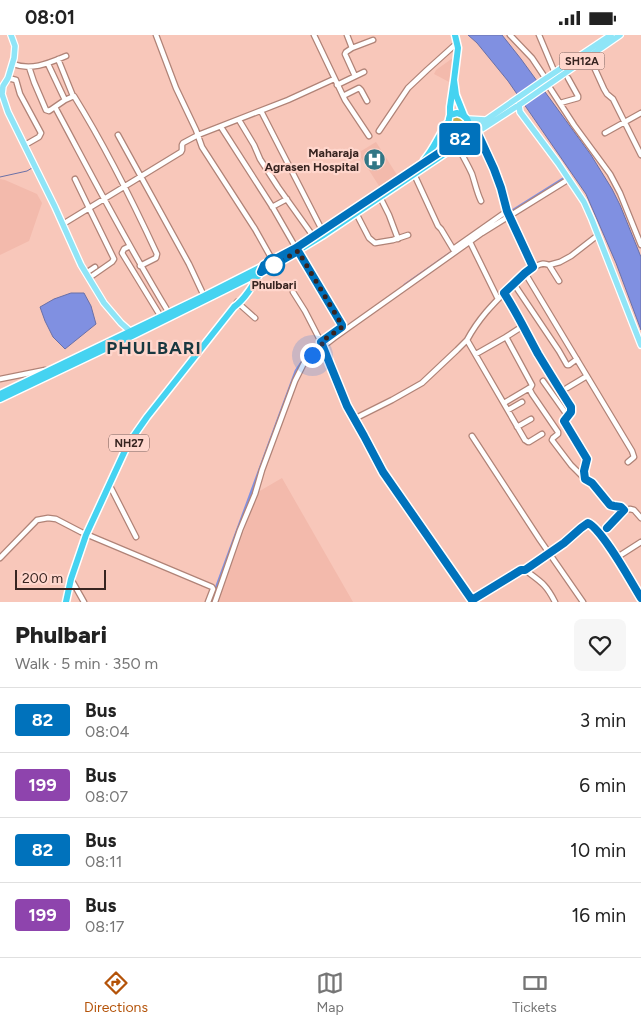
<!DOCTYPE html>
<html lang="en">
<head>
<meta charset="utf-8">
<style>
	:root { --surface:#fff; --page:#f6f6f6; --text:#222; --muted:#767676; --line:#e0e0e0; --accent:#b45309 }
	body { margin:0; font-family:Figtree,sans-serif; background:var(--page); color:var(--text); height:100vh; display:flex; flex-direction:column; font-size:19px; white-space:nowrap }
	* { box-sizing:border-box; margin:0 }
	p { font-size:16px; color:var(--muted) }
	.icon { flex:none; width:28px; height:28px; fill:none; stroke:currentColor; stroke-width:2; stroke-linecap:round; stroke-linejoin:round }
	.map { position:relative; height:567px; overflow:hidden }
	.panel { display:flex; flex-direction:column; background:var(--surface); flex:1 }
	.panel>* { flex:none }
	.badge { padding:0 10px; border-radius:4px; font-size:18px; line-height:32px }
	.scale { position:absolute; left:15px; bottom:12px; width:91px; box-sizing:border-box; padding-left:5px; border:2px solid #372420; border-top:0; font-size:14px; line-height:18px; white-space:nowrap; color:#372420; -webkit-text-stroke:4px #ffd6cc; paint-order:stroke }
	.you { position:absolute; width:25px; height:25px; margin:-12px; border:4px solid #fff; border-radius:50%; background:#1a73e8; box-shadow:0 0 0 8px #1a73e833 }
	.map>.badge { position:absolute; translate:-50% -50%; box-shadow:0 0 0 2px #fff }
	.round { display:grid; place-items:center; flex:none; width:52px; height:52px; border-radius:8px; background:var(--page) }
	.head { display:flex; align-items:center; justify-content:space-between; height:85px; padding:0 15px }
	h1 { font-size:24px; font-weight:800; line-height:38px }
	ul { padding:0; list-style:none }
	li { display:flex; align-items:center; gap:15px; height:65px; padding:0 15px; border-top:1px solid var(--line) }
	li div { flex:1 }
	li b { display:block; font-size:19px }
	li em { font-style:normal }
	li .badge { min-width:55px; font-weight:700; text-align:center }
	.status { display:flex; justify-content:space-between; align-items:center; height:35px; padding:0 25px; background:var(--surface); direction:ltr }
	.status svg { height:14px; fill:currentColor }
	.tab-bar { display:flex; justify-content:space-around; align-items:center; height:70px; border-top:1px solid var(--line); background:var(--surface); font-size:14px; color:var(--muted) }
	.tab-bar a { display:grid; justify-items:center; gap:2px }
	.tab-bar .selected { color:var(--accent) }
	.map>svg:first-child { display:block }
</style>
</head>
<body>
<div class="status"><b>08:01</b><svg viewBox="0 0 49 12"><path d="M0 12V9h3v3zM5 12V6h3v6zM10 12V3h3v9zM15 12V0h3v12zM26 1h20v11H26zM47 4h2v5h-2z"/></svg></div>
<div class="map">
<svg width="641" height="567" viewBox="0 0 641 567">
	<rect width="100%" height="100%" fill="#f8c7ba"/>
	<path fill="#f3baac" d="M457 20 451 48 434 39 436 35Z
		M376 107 399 143 381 154 358 118Z
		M0 144 5 145 37 159 42 168 29 206 0 220Z
		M282 443 349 560 353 567H218L258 457Z"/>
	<path fill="#c9b04e" d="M455 82C462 82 465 85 466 91L462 97H456L451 92 452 83Z
		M446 94 454 103 453 104 433 118Z"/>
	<path fill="#8090e1" stroke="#6a70a7" d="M468 0H502L521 24 591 120 612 154 620 170 641 222V295L616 228 586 159 508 46 477 8Z
		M71 258H84L91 271 96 289 65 314 53 302 45 286 40 272 54 264Z"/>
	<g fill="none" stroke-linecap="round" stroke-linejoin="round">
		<path stroke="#6a70a7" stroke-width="1" d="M0 142 27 136 32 133"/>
		<path stroke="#8090e1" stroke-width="3" d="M501 183 563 144
			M405 250 455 215
			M211 567 296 336C306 319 317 313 332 302"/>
		<defs>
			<path id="minor" d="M156 0 176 53 196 95 202 112 255 194 273 226
				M314 0 345 65 369 101
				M347 0 352 13 346 17 345 19 355 41
				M510 0 532 23 546 44
				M539 0 555 38
				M352 13 373 5
				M589 21 604 54 607 59 613 64 641 120
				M58 24 73 61
				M13 29C32 36 49 28 66 21
				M48 29 65 65
				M29 32 34 47 46 75 49 76 65 65 74 61C105 111 132 165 157 219L156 223 140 231
				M8 43 16 45 20 59 41 98 39 102 25 110
				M337 50 364 37
				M548 50 574 90 610 139 620 158 641 210
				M343 61 359 53 361 55 367 66
				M560 68 578 63V61L568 43
				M55 72C92 141 128 211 169 278
				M261 76 322 195
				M239 85 254 110 260 124 278 152 313 201
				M221 92 273 173 296 213
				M379 96 408 53 427 35 457 8
				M477 97 494 134 507 176 533 232C525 239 517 246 509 253 492 270 479 283 467 305L525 405 528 407H529L542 399
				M605 98 641 78
				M118 100 189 229 204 261
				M457 110C462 120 468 130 472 139 475 148 477 158 481 166
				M414 139 438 191 441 194 453 214 507 176
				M75 144 89 173
				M380 162 389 180 398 204
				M272 172 287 164
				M89 173 114 224 112 227 89 243
				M356 178 369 203 375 208 393 205 408 200
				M63 189 181 117 182 115V110L183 108 198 100 288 65 334 44
				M470 207 498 264
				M130 211 124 214 122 218 161 282
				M298 216 342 290V292L321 307
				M549 230 560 227 571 221 598 200
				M533 232C539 230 543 227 549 230L559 246
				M86 238 95 232
				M525 238 632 416 634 422 628 427
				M514 249 559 316 567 330H569L577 324
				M293 257 305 276 321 307 347 371 365 401 383 437 473 567
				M504 258 518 280 553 345 571 372V377L564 386 587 424 584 436 585 444 592 448 610 469C615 473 618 470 624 475
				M237 267 255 283
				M476 319 506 302
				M0 344 45 335
				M543 346 567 380
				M529 353 532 359 558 397V399L553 403 552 405 571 430 584 443
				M567 353 587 341
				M504 368 531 352 532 350 506 302 523 291
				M508 375 522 367
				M354 384 392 365 422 348 457 315 467 305
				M517 392 531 384
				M472 401 540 505 583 567
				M109 449 136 502
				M600 499 624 475 630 474 634 475 641 483
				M0 523 37 485 48 483 56 484 81 497 212 552 213 554 208 567
				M616 523 641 507
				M525 535C541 547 546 549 555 567
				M71 544 84 567
				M472 565 521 535H525L564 507 581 493 588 488C603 496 631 546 641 563
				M215 567 240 495 255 459 262 435 295 346 304 328 312 320 334 303 482 198 569 144"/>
			<path id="major" d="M11 0 15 11 14 23 8 43 3 51 2 59 8 77 55 172 81 230 104 268 121 288 130 296 132 300
				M519 70 520 77 558 128 584 167 592 185 641 310
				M468 84 485 85
				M466 99 542 46 611 0
				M468 103 522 68 620 0"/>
			<path id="highway" d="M454 45 458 13 455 0
				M457 78C467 80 470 87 469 96L463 101C451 101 446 91 450 80Z
				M450 80V72L454 45 456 60 464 80
				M424 125C434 114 439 99 448 87
				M0 359 204 261 273 226 296 213 466 99 468 103 322 201 276 229 245 245 132 301 0 364
				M66 567 71 544 86 500 128 409 147 382 234 272C245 264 253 250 260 238"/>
		</defs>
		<use href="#minor" stroke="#b08377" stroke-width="7"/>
		<use href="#major" stroke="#fff" stroke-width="8"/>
		<use href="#highway" stroke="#fff" stroke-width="9"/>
		<use href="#minor" stroke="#fff" stroke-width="4.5"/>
		<use href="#major" stroke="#8fe5f7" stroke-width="5.5"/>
		<use href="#highway" stroke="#45d3f1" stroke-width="6"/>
	</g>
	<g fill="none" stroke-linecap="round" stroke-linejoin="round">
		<defs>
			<path id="line" d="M607 493 624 475 621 472 614 471 610 470 592 448 585 444 584 436 587 424 564 386 571 377V372C560 355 549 337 538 319 527 299 517 278 504 258L525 238 533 232 507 176 501 153 494 134 477 97 468 103 466 100 296 213 264 230 261 237 298 216 342 290V292L321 307 347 371 364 401 383 437 472 565 521 535H525L564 508 581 493 588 488C603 495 631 547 641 563"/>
		</defs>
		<use href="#line" stroke="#fff" stroke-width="11"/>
		<use href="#line" stroke="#0072bc" stroke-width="8"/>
		<path stroke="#372420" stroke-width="5" stroke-dasharray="0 9" d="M274 230 298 216 342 290V292L321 307 323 311 312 320"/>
	</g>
	<defs>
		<symbol id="hospital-disc" viewBox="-11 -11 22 22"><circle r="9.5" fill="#317685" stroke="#ffd6cc"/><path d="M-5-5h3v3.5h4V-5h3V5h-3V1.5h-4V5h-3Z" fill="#fff"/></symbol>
	</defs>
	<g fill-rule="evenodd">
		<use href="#hospital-disc" x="362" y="112" width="25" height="25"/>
	</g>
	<circle fill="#fff" stroke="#0072bc" stroke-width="2.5" cx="274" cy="230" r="10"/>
	<g text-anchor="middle" stroke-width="4.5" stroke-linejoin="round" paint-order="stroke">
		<g fill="#ffd6cc" stroke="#735954" stroke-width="1">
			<rect x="559.5" y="17.5" width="45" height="17" rx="4"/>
			<rect x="109" y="399.5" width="40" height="17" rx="4"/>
		</g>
		<g font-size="11" font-weight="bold" fill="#372420">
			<text x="582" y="30">SH12A</text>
			<text x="129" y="412">NH27</text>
		</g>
		<g font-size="12" font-weight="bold" fill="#372420" stroke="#ffd6cc" text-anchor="end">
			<text x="359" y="122">Maharaja<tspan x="359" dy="14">Agrasen Hospital</tspan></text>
		</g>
		<g font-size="12" font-weight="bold" fill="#372420" stroke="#ffd6cc">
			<text x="274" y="254">Phulbari</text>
		</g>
		<g font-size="18" font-weight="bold" letter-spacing="1" fill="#183840" stroke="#ffd6cc">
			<text x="154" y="319">PHULBARI</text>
		</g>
	</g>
</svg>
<div class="scale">200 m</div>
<div class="you" style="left:312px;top:320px"></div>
<b class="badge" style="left:460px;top:104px;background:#0072bc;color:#fff">82</b>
</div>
<section class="panel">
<div class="head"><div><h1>Phulbari</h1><p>Walk · 5 min · 350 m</p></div><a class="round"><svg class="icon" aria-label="heart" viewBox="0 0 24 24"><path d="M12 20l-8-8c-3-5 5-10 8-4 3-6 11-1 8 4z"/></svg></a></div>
<ul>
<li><span class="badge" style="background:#0072bc;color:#fff">82</span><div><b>Bus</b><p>08:04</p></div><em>3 min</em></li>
<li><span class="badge" style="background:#8e44ad;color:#fff">199</span><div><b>Bus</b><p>08:07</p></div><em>6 min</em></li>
<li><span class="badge" style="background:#0072bc;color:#fff">82</span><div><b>Bus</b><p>08:11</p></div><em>10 min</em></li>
<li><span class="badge" style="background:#8e44ad;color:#fff">199</span><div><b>Bus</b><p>08:17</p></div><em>16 min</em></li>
</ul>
</section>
<nav class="tab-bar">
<a class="selected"><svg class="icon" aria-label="directions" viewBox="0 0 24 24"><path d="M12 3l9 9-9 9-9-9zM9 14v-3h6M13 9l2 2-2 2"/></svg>Directions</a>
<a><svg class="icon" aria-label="map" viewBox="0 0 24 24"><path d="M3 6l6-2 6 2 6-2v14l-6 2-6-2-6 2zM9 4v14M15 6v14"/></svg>Map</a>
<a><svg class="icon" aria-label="tickets" viewBox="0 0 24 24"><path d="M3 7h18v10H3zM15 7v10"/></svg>Tickets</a>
</nav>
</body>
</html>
